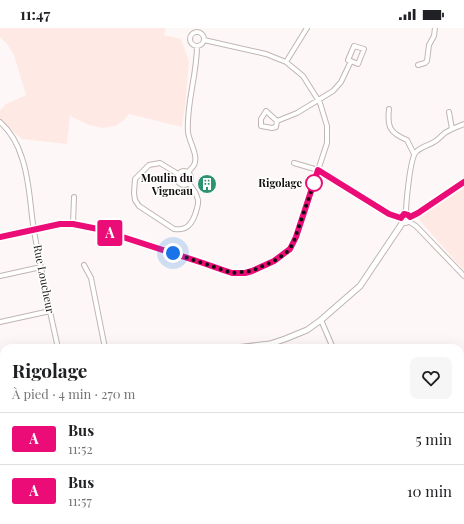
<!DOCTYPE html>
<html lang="fr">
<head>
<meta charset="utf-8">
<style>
	:root { --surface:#fff; --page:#f6f6f6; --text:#202124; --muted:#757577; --line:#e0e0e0 }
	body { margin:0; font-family:"Playfair Display",serif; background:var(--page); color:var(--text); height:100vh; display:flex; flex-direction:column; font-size:15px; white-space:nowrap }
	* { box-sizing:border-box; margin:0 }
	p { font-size:13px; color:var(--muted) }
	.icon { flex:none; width:22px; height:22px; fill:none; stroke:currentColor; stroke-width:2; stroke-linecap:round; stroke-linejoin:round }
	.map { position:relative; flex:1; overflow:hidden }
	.drawer { position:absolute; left:0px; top:316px; width:464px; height:180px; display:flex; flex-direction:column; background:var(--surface); border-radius:12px 12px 0 0; box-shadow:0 4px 16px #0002 }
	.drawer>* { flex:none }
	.badge { padding:0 8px; border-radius:3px; font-size:14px; line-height:26px }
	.you { position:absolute; width:20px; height:20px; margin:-10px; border:3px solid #fff; border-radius:50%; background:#1a73e8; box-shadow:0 0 0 6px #1a73e833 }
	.map>.badge { position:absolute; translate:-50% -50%; box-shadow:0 0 0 2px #fff }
	.round { display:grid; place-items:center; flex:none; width:42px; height:42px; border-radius:8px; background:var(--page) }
	.headline { display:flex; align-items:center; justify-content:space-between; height:68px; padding:0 12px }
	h1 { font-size:19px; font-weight:700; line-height:30px }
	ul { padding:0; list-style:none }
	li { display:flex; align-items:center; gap:12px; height:52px; padding:0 12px; border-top:1px solid var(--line) }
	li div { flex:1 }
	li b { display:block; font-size:15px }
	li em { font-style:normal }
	li .badge { min-width:44px; font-weight:700; text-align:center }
	.status { display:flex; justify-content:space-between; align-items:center; height:28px; padding:0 20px; background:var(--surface); direction:ltr }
	.status svg { height:11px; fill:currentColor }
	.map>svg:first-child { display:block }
</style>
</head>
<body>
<div class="status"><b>11:47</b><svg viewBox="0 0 49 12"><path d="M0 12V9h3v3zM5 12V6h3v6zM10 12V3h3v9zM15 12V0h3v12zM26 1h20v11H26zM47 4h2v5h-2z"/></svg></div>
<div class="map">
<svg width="464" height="496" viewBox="0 0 464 496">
	<rect width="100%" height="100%" fill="#fdf8f7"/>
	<path fill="#ffe9e4" d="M0 0H166L164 7 181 11 189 33 186 71 182 99 129 86 123 93 115 98 103 100 89 97 70 88 67 116 22 111 10 101 0 90V82L4 79V77L26 67 14 27 7 16 0 9Z
		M464 159V243L417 189Z
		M0 483H4V492H95L97 496H0Z"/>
	<path fill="#f3bbae" d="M464 453V496H455L454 492H460V454Z"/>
	<path fill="#dca395" d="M464 383V453L460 454V384Z"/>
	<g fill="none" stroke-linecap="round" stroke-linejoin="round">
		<defs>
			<path id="minor" d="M190 11a7 7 0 1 1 14 0a7 7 0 1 1-14 0Z
				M286 34 307 0
				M418 37 425 35 427 33 429 17 434 8 435 0
				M389 81C387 99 390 105 407 112L414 126
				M266 83 277 93 276 99 272 100 261 98V91Z
				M277 93 297 85 333 63 341 54 351 33 348 32 354 18 364 21 358 36 351 33
				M0 94C10 103 18 117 22 130 30 153 30 179 34 203 41 242 49 281 58 320
				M452 101 464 96
				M294 135 318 142 330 148 389 186 401 190
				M177 150a7 7 0 1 1 14 0a7 7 0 1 1-14 0Z
				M188 144C190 142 193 139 194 137 199 128 189 114 188 104 186 76 197 47 197 18
				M178 146 160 135 149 137 135 151 134 165 135 172 139 178 174 201C187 203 192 196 196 184 197 179 200 174 197 169 196 164 192 160 189 155
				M406 186C406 175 410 130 416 124 422 118 431 117 437 112 444 106 443 105 452 101L449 84
				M408 193 416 198 464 248
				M73 196 74 169
				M0 209 60 196 80 197 98 201 203 235 223 242 239 245 252 243 282 228 290 221 296 209 327 115V98L320 75 303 48 286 34 266 26 204 12
				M84 237 91 250 105 320
				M0 248 41 239
				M321 292 333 320
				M0 294 50 283
				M0 472 4 436"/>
			<path id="tertiary" d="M400.5 190a4.5 4.5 0 1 1 9 0a4.5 4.5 0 1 1-9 0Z
				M410 189 418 185 464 154
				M236 320 270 316 285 311 307 302 321 292 360 258 403 194
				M0 359H4
				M0 389 4 393
				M92 492 94 496"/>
		</defs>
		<use href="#minor" stroke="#c0b5b2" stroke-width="6"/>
		<use href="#tertiary" stroke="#c0b5b2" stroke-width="7"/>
		<use href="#minor" stroke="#fff" stroke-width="4"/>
		<use href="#tertiary" stroke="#fff" stroke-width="5"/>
		<path stroke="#696463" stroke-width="1.5" stroke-dasharray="2 4" stroke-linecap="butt" d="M139 496 144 492"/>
	</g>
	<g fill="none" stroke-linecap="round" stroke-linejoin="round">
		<defs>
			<path id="line" d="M0 209 60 196H73L98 201 203 235 223 242 232 245H245L252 243 274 233 290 221 296 209 318 142 389 186 401 190 404 186 408 187 410 189 418 185 464 154"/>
		</defs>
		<use href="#line" stroke="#fff" stroke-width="9"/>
		<use href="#line" stroke="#eb0c77" stroke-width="6"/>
		<path stroke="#140f0f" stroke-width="4" stroke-dasharray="0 7.2" d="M173 225 232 245 252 243 274 233 286 225 293 216 314 155"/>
	</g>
	<defs>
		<symbol id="building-disc" viewBox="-11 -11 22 22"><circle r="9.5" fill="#2c926f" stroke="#fff"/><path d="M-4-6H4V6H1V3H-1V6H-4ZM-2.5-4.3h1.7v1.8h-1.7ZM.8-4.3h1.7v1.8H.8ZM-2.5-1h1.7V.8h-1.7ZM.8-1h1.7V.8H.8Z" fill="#fff"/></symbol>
	</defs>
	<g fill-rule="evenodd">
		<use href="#building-disc" x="196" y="145" width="22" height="22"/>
	</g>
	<circle fill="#fff" stroke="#eb0c77" stroke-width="2" cx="314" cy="155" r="8"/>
	<g text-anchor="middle" stroke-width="3" stroke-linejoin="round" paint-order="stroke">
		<g font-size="11" font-weight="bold" fill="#140f0f" stroke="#fff" text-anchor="end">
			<text x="193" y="154">Moulin du<tspan x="193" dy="13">Vigneau</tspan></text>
		</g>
		<g font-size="11" font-weight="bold" fill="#140f0f" stroke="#fff" text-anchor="end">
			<text x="302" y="159">Rigolage</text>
		</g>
		<g font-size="11" fill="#140f0f" stroke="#fff">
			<text transform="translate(44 251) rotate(79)" y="4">Rue Loucheur</text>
		</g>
	</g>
</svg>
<div class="you" style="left:173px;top:225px"></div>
<b class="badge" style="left:110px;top:205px;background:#eb0c77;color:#fff">A</b>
<section class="drawer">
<div class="headline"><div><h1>Rigolage</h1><p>À pied · 4 min · 270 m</p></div><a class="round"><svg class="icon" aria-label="heart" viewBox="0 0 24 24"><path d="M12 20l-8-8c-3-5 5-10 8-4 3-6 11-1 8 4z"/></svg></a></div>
<ul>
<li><span class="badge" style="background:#eb0c77;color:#fff">A</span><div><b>Bus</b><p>11:52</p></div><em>5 min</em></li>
<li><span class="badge" style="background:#eb0c77;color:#fff">A</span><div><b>Bus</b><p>11:57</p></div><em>10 min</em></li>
</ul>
</section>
</div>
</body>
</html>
